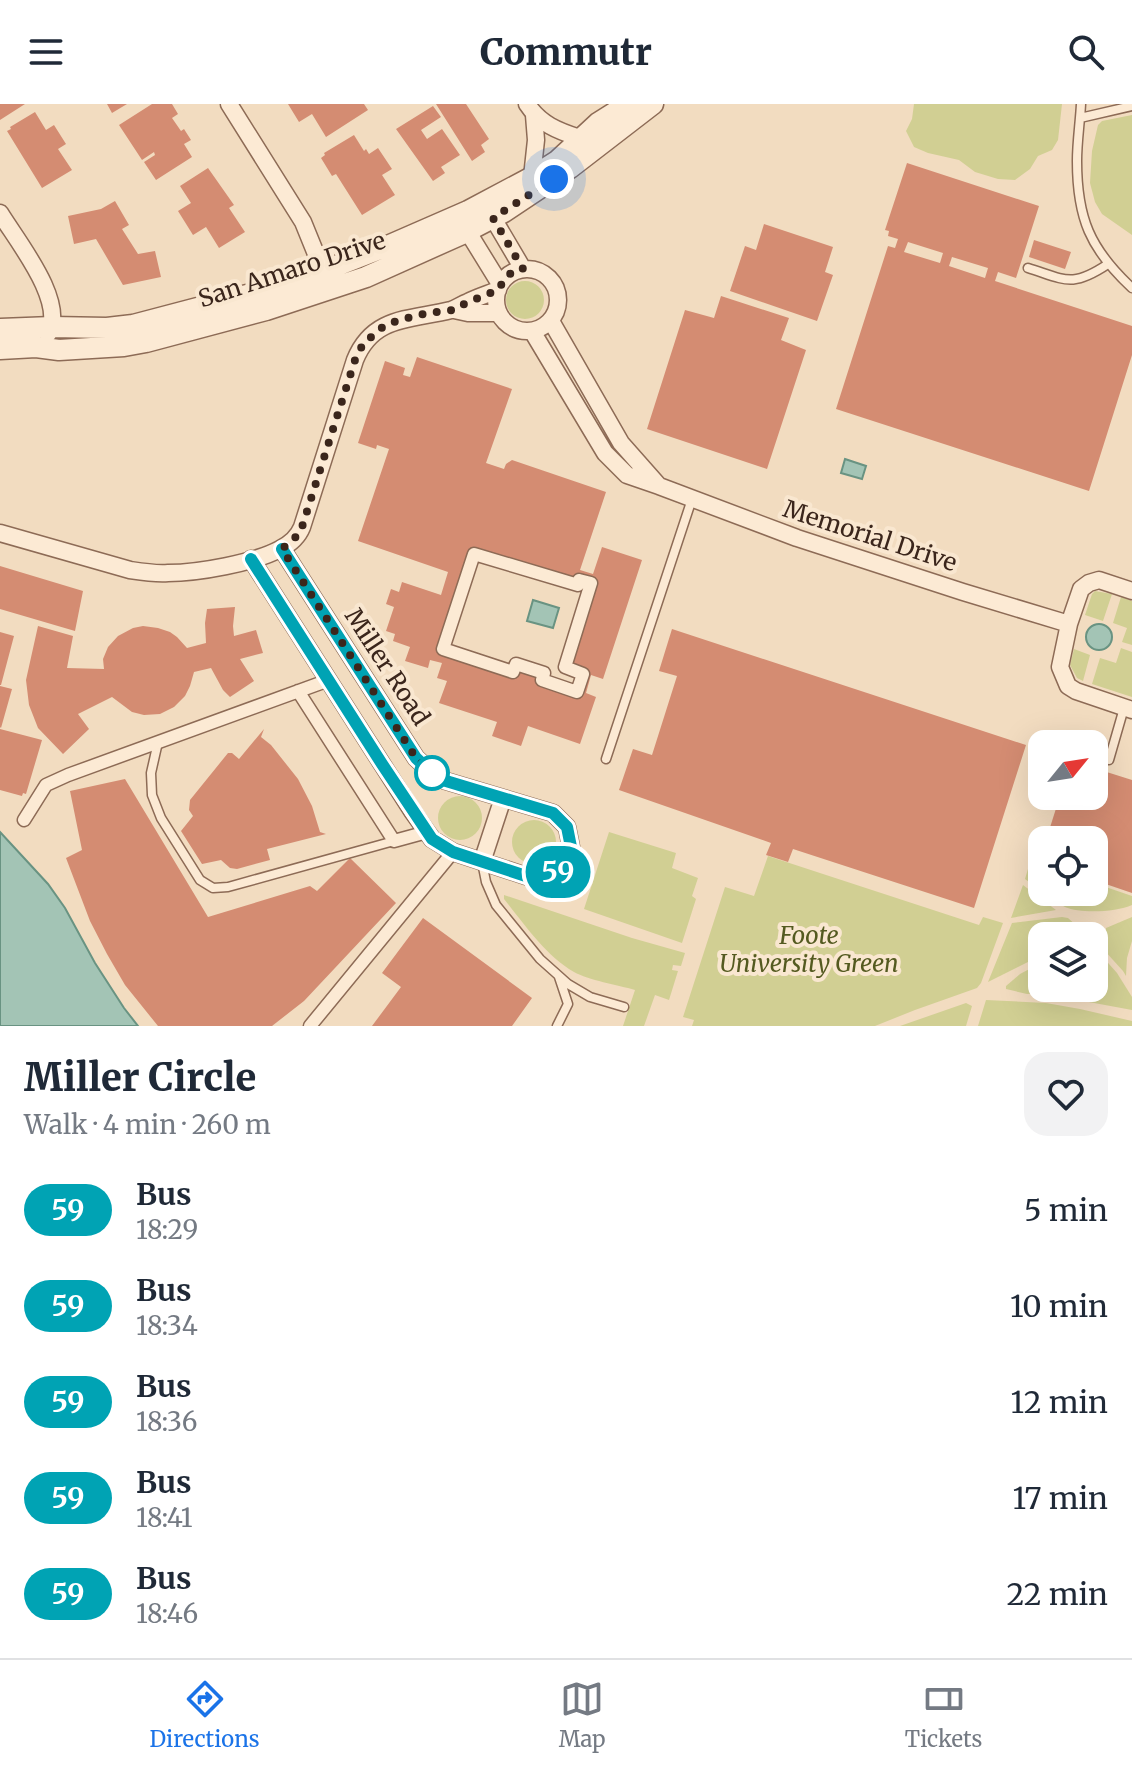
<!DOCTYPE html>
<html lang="en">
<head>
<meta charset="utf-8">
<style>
	:root { --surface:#fff; --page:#f2f2f3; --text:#1f2937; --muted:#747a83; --line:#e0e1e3; --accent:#1a73e8 }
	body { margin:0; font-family:Merriweather,serif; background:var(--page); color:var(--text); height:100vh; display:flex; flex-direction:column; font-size:30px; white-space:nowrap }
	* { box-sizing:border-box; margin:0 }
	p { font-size:26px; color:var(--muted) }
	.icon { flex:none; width:44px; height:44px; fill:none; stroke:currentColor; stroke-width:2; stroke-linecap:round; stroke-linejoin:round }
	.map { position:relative; height:922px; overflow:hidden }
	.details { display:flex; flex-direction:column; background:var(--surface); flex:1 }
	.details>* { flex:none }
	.badge { padding:0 16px; border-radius:26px; font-size:28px; line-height:52px }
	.needle { width:52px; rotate:60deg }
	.fabs { position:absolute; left:1028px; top:626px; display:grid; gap:16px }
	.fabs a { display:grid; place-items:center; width:80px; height:80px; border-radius:16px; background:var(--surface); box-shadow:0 8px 32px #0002; font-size:40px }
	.you { position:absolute; width:40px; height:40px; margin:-20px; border:6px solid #fff; border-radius:50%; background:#1a73e8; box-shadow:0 0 0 12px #1a73e833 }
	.map>.badge { position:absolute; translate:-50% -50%; box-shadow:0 0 0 4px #fff }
	.round { display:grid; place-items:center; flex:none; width:84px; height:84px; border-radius:24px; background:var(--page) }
	.overview { display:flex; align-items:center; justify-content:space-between; height:136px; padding:0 24px }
	h1 { font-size:38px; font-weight:800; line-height:60px }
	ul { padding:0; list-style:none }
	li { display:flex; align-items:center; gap:24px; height:96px; padding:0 24px }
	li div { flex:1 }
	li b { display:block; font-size:30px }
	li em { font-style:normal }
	li .badge { min-width:88px; font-weight:700; text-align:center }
	header { display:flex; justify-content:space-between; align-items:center; height:104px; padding:0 24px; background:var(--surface); font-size:36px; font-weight:800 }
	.tab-bar { display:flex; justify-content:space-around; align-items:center; height:112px; border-top:2px solid var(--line); background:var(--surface); font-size:22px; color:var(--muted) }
	.tab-bar a { display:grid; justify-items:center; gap:4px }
	.tab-bar .current { color:var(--accent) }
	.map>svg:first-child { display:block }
</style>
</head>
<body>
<header><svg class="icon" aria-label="menu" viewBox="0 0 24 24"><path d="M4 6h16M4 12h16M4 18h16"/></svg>Commutr<svg class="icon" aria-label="search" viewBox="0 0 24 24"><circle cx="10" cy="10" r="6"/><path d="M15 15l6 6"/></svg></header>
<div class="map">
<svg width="1132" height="922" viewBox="0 0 1132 922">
	<rect width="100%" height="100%" fill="#f2dcc0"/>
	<path fill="#d1cf93" d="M914 0H1062L1058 36 1052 46 1038 52 1030 65 1015 76 998 75 975 68 959 56 928 49 914 43 906 27 912 15Z
		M1132 11V131L1102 110 1095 98 1090 79 1092 47 1098 21 1102 17Z
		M506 196a19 19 0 1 1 38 0a19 19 0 1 1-38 0Z
		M1095 487 1112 490 1103 517 1085 511 1092 490Z
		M1121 493 1132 497V541L1122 538 1127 524 1113 519Z
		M1121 544 1132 548V593L1092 580 1100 554 1116 559Z
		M1074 545 1090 551 1083 577 1077 574 1070 561Z
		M438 714a22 22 0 1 1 44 0a22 22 0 1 1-44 0Z
		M512 738a22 22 0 1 1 44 0a22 22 0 1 1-44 0Z
		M609 728 676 749 672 764 698 774 692 792 696 795 682 839 584 805Z
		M768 752 979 821 983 813 1003 819 981 879 977 884 915 906 875 922H692L694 916 683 913 725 783 754 792Z
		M1030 758 1042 762V788L1025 775Z
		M1094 779 1132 792V801C1116 808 1081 810 1065 803 1057 799 1050 793 1042 788H1094Z
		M1023 781 1056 806 1011 814Z
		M504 791 632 834 685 849 681 862 673 861 672 866 678 867 669 896 655 891 644 922H623L635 886C618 881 588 876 574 868 545 851 525 821 504 795Z
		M1062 813 1068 814 1079 824 1077 831 1042 832V851L988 878 1012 819Z
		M1132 813V837L1127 854 1126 872 1123 867 1094 835V832L1090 830 1100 826 1102 829 1106 827V824Z
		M1094 843 1117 869 1132 893V906L1078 896 1075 884H1094Z
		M1035 862 1043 889 1027 890 1006 885V882L1020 870Z
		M986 896 1046 899 1080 905 1132 917V922H978Z
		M966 899 972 902 966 922H900Z"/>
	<path fill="#a3c4b5" stroke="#699382" stroke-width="2" d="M845 355 866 362 862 375 841 369Z
		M533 496 559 504 553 524 527 517Z
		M1086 533a13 13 0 1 1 26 0a13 13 0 1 1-26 0Z
		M0 728 48 780 65 804 95 859 124 904 138 922H0Z"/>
	<path fill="#d48c72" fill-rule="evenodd" d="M0 0H25L0 16Z
		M107 0H127L112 9Z
		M152 0H172L178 10 172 14 181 27 184 25 191 36 184 40 192 53 156 76 144 58 155 51 154 48 142 56 119 21Z
		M288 0H364L368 6 326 33 312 10 299 18Z
		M436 0H466L489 35 481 41 485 48 472 57Z
		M433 2 441 13 421 26 427 35 442 25 460 51 441 63 445 69 433 77 396 25Z
		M35 8 46 26 54 21 66 40 58 45 72 66 42 84 7 27 11 25 10 23Z
		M354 31 364 47 366 45 369 50 378 44 392 65 382 71 395 91 362 111 336 70 332 72 321 54 325 51 324 49Z
		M907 59 1039 102 1016 174 998 168 995 177 1132 222V251L1089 387 836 305 888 142 895 144 898 135 888 132 889 127 885 126ZM908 138 943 149 940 159 904 148ZM952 153 988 164 985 174 949 162Z
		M208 64 234 101 229 104 245 128 219 144 206 123 193 131 178 107 191 99 180 82Z
		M115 97 129 121 122 125 138 150 155 147 161 173 123 181 96 135 74 140 68 112 101 105Z
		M764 120 833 143 825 168 833 171 817 217 730 187 745 142 756 146Z
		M1034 136 1071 148 1065 165 1029 153Z
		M721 192 789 214 781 236 806 246 767 365 647 325 685 206 714 214Z
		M417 253 512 285 486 359 504 365 506 360 512 356 606 388 580 466 593 470 602 443 642 456 603 575 591 571 586 589 596 593 580 640 528 622 521 642 492 632 497 618 439 599 447 577 437 574 442 559 430 556 428 564 405 557 410 543 393 537 395 530 386 527 394 503 386 500 391 485 399 488 402 478 441 491 448 468 358 437 389 345 377 341 376 345 358 339 385 257 405 264 403 271 410 273ZM474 450 591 479 565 563 583 570 577 588 542 576 544 569 516 560 513 568 443 545Z
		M0 462 83 487 75 527 0 505Z
		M235 503 233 522 234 532 256 526 263 549 240 555 254 577 230 593 223 586 211 564 194 568 190 582 185 592 174 603 160 610 144 611 132 608 112 593 78 610 89 625 63 650 38 624 29 601 26 576 38 522 73 532 67 564 104 565 103 555 108 543 118 532 133 524 143 522 158 524 170 528 177 533 187 544 206 539 205 519 207 505Z
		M672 525 1026 641 974 804 793 745 788 758 766 751 771 739 619 686 633 645 652 651 677 572 659 567Z
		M0 528 14 532 1 581H0Z
		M0 582 12 585 1 624 0 623Z
		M0 625 42 636 26 690 23 689 22 692 0 686Z
		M264 625 261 633 271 641 298 675 312 702 320 728 326 730 267 745 270 756 237 765 230 764 221 756 202 760 181 727 193 712 189 706 190 696 228 649H232L239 655Z
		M1094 664 1132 676V789L1094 776V736H1046L1060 692H1094Z
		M125 675 208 813 310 782 317 787 350 754 396 799 304 897 272 922H158L125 881 107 850 90 817 66 754 82 746 70 687Z
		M423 814 532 894 512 922H372L401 883 382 869Z"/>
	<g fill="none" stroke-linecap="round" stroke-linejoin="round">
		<defs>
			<path id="service" d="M1081 0C1080 19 1077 38 1077 57 1077 114 1090 145 1132 184
				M1080 14 1132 2
				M1028 164C1066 176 1072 184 1108 160
				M158 638 151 669 152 691 161 714 200 776 213 784 228 783 394 737
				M606 655 692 395
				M1109 656 1124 604
				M482 758 486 778 496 801 540 855 568 880 590 893 624 903
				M557 922 568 900 559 873"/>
			<path id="pedestrian" d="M474 450 578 481 579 476 591 479 565 563 583 570 577 588 542 576 544 569 516 560 513 568 443 545Z
				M298 587 394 737 427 728
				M24 716 46 681 68 671 329 576
				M310 922 453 748"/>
			<path id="minor" d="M229 0 303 118 327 177
				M527 0C540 20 558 27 580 34
				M532 73 536 36 534 11
				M487 104 523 165
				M0 109C17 137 67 198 48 230
				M463 120 500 180
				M496 196a31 31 0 1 1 62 0a31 31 0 1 1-62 0Z
				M454 206 468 209H498
				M532 227 605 349 627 371 659 382 621 339 551 217
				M659 382 797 434 963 488 1069 520
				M0 429 130 466C143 468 155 470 168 469 198 469 254 459 280 445 290 440 298 433 302 423L355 256C373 211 412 216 451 206 457 204 462 200 468 198 478 193 488 190 498 186
				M251 455 412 707 432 735 453 748 535 775 552 772 565 763 571 743 567 723 553 709 446 677 431 668 416 654 282 445
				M1132 487 1099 476 1089 479 1081 485 1069 520 1060 563 1068 582 1076 587 1132 606
				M482 758 503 694"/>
			<path id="tertiary" d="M0 225 52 223 107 224 133 221 293 179 390 141 468 107 532 73 557 57 598 19 628 0
				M0 245 36 243 59 246 124 242 146 238 266 206 366 173 462 130 504 108 570 64 653 0"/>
		</defs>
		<use href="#service" stroke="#8d6b56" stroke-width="11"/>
		<use href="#pedestrian" stroke="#8d6b56" stroke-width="15"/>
		<use href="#minor" stroke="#8d6b56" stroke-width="19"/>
		<use href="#tertiary" stroke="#8d6b56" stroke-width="23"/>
		<use href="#service" stroke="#fcead4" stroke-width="8"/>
		<use href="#pedestrian" stroke="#fcead4" stroke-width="12"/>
		<use href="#minor" stroke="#fcead4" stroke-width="16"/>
		<use href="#tertiary" stroke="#fcead4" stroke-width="20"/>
	</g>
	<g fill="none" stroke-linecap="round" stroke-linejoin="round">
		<defs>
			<path id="line" d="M251 455 382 660 432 735 453 748 535 775 552 772 565 763 571 743 567 723 553 709 446 677 431 668 416 654 282 445"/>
		</defs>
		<use href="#line" stroke="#fff" stroke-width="18"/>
		<use href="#line" stroke="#00a3b4" stroke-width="12"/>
		<path stroke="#3b261c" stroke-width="8" stroke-dasharray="0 14.4" d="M432 669 416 654 282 445 299 430 302 423 355 256 363 240 384 222 399 216 428 209 454 206 466 199 498 186 506 173 514 167 523 165 493 114 554 75"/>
	</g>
	<circle fill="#fff" stroke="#00a3b4" stroke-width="4" cx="432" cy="669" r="16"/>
	<g text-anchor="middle" stroke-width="8" stroke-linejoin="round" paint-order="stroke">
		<g font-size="24" fill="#3b261c" stroke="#f9e7d0">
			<text transform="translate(292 166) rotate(-18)" y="8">San Amaro Drive</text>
			<text transform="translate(870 432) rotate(18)" y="8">Memorial Drive</text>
			<text transform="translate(387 563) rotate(57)" y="8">Miller Road</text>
		</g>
		<g font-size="24" font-style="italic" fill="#545a20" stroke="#f9e7d0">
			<text x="809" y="840">Foote<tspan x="809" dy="28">University Green</tspan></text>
		</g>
	</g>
</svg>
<div class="fabs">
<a><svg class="needle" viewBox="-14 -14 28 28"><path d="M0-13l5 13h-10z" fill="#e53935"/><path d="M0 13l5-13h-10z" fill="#747a83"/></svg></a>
<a><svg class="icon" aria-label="locate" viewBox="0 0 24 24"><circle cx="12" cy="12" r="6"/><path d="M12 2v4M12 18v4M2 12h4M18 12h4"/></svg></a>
<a><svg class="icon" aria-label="layers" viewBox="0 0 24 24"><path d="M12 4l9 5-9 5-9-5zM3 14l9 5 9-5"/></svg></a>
</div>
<div class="you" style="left:554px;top:75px"></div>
<b class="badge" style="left:558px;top:768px;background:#00a3b4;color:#fff">59</b>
</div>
<section class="details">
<div class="overview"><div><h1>Miller Circle</h1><p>Walk · 4 min · 260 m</p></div><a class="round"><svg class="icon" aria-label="heart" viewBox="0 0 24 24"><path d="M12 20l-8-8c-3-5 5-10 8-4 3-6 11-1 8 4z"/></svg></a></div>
<ul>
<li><span class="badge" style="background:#00a3b4;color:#fff">59</span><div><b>Bus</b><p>18:29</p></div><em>5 min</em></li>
<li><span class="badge" style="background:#00a3b4;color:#fff">59</span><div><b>Bus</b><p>18:34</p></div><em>10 min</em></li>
<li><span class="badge" style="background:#00a3b4;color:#fff">59</span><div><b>Bus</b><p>18:36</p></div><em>12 min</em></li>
<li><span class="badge" style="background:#00a3b4;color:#fff">59</span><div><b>Bus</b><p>18:41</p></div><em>17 min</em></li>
<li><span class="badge" style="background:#00a3b4;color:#fff">59</span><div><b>Bus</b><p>18:46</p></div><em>22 min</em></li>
</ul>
</section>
<nav class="tab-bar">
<a class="current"><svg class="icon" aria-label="directions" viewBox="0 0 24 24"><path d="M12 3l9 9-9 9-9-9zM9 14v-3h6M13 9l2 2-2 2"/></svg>Directions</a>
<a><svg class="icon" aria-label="map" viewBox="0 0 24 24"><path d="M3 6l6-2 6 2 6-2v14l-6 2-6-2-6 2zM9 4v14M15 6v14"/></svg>Map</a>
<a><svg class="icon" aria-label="tickets" viewBox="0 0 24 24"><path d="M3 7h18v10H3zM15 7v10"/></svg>Tickets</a>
</nav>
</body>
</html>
